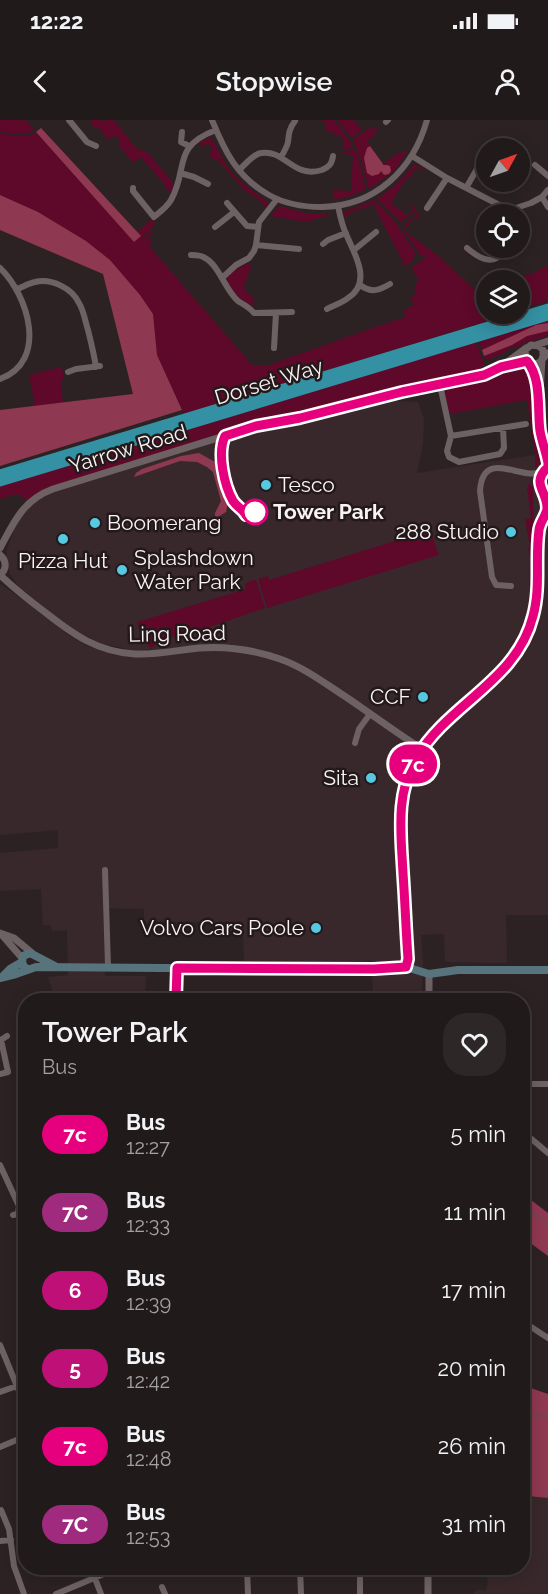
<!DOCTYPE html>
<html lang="en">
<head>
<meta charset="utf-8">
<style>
	:root { --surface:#211a1b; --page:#2d2728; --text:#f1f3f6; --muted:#a2a1a3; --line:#3e383a }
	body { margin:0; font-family:Raleway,sans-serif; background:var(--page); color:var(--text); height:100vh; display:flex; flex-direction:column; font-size:22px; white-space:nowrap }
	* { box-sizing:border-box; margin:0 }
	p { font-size:20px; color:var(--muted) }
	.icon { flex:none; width:33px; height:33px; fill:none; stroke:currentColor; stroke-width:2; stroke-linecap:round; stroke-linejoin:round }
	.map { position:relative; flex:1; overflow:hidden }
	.drawer { position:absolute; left:18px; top:873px; width:512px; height:582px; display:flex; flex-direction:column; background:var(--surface); border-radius:24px; box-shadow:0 3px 15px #0003,0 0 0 2px var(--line) }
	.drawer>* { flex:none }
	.badge { padding:0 12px; border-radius:20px; font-size:21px; line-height:39px }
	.needle { width:39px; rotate:50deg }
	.fabs { position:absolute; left:476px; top:18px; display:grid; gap:12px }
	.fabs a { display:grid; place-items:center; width:54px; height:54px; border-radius:50%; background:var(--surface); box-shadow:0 3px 15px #0003,0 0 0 2px var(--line); font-size:30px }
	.map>.badge { position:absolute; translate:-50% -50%; box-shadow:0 0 0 3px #fff }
	.round { display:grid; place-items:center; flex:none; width:63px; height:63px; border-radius:24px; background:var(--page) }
	.head { display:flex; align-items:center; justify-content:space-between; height:102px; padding:0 24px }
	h1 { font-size:28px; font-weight:600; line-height:45px }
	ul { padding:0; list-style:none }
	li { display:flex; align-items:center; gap:18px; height:78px; padding:0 24px }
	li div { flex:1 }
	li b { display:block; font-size:22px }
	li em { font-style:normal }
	li .badge { min-width:66px; font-weight:700; text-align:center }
	.status { display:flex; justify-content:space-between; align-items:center; height:42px; padding:0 30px; background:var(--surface); direction:ltr }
	.status svg { height:16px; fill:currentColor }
	header { display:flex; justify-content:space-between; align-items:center; height:78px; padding:0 24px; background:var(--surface); font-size:27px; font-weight:600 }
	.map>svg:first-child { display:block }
</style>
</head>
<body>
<div class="status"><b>12:22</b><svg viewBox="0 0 49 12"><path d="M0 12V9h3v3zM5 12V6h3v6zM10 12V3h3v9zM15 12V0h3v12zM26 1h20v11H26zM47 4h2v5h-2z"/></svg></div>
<header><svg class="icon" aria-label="back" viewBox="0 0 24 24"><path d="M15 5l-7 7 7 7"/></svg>Stopwise<svg class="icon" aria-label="person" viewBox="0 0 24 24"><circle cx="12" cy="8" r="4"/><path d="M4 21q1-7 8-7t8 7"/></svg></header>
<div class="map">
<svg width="548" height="1474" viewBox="0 0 548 1474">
	<rect width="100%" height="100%" fill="#2c2224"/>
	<path fill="#39282b" d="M393 281 418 282 424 299 423 323 417 353 535 335 548 312V795H506L507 843 445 842 444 814 421 815 423 842 422 880H373L372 841H244L243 815 225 814V802H144V789L103 788 105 856H146L145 880H55L48 857 68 855 67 810 52 811 51 805H43L41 769 0 771V733L58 728V710L0 715V464L11 471 70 516 87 526 114 535 135 537 147 536 152 528 146 531 132 530 100 523 67 506 20 468 10 454 6 441 7 430 14 409 21 397 36 381 55 372 257 309Z
		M522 1334 548 1361V1474H474V1472L480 1469 484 1471 487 1468 488 1448H522Z"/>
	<path fill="#5e0929" d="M0 0H26L34 10C24 17 11 13 0 12Z
		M92 0H102L104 2 106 0H114L136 28 147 32 172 61 173 65 171 73 164 66 165 65 141 37 133 43 118 24 120 21 115 15 108 20 98 7 96 9 90 2Z
		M319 0H334L348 18 353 26 344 30V17L334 15V12L325 11V1Z
		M337 0H353L362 10 352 18Z
		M371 7 374 10 377 7 379 9 374 13 375 15 367 21 383 44 399 32 400 34 407 29C402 47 384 59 369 69L361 40 353 20Z
		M36 12 134 121 140 116 137 112 152 99 154 102V107L142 118 143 119 151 112 153 117 151 115 148 118 152 123 149 126 252 245H269L378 206 406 197 403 191 414 185 410 177 417 174 414 168 416 167 415 164 419 161 411 147 421 141 427 135H420L404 111 406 103 417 93 420 95 417 99 414 97 405 111 435 133 475 170 486 167V194H507L494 199 184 294 157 235 153 194 86 121 38 92 0 75V14L30 16Z
		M210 17C217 26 221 37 227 46 238 61 252 71 267 81L268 86 266 88 261 81 244 70 216 38 213 40 209 34 213 30 208 23 203 27 199 23Z
		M354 29 357 33 366 69 351 76 333 80 334 70 351 71 353 35 339 33Z
		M415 44 424 49 423 51 416 47 410 58 407 57 391 83 407 95 410 94 413 89 408 85 409 84 416 89 415 91 401 102 377 79 394 66Z
		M374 80 395 101 416 134 412 141 405 146 373 84 361 90 360 88 344 97V92Z
		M279 86 305 93H333L308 102 270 96Z
		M247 143 251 146 244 167 245 170 253 177V186C242 181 232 172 227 161L228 155Z
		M548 144V181L519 190V160H509L535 153Z
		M548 199V216L526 222 516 228 514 226 500 235 487 240 484 236 479 221Z
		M476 222 484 243C482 252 474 252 466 254L467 257 312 293 244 306 48 369 28 380 16 374 0 379V366Z
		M521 246C539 254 533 296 535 312 537 324 545 332 541 344L535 348V335L527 280 450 294 445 275 447 269 497 258 510 249Z
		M57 248H62L64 259 61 260 63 283 35 286 29 255Z
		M529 363 533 367 534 451 532 469H531L530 466H529L530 438 528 427H530L525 399 531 398 527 368Z
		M429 408 439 435 267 488 258 459 268 456 269 460 414 415 418 412Z
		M253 460H256L265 488 184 516 167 517 160 521 153 527H149L142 517 137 502 246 469 245 464Z"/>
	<path fill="#8f3851" d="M41 8 141 116 134 122 36 12Z
		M370 26 383 44V45H387L390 46 391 51 389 54 384 55 381 51 379 54 372 56 367 53 364 38 367 28Z
		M0 75 38 92 86 121 110 140 140 175 153 194 157 235 182 290 0 346V290L133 274 103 154 0 110Z
		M548 203V211L527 216 512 225 484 236 482 230 536 205Z
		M199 333 215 342 228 382 226 392 218 397 215 396V393L221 381 213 352 207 347 197 342 180 341 134 357 136 353 142 349 181 336Z
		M522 1073 548 1093V1136L522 1117Z
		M522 1265 548 1274V1378L528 1376 527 1358H522Z"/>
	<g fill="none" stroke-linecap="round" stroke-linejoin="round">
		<path stroke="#694a54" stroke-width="1.5" d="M522 1085 548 1104
			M522 1291 548 1297"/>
		<path stroke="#6d6164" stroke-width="6" d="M69 0 87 22 96 26
			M212 0C225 32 237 57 269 75 285 84 304 87 322 87 375 86 413 50 427 0
			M386 2 388 0
			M182 12 181 22 189 26
			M412 36 447 58 505 88H516L531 83 542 77 548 70
			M281 37C284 32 287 27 288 22 289 13 289 9 295 1
			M535 45 548 56
			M239 50C245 45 253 34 261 33 285 29 293 59 322 50 329 47 332 44 333 36
			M180 53 194 57 208 64
			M133 68V71L154 97C160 92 167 87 171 80 189 48 171 27 216 10
			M466 68 481 42 482 36
			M542 77 548 87
			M227 83 247 106 258 107
			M427 88 447 58
			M215 107 234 92
			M323 124 328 120 346 113
			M256 125 299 129
			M467 128C482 141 494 146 508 128
			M354 130 376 112
			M191 135C195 135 201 135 205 138 219 145 225 170 238 181 244 185 249 187 254 193L292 192
			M0 148C28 175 49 241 0 259
			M222 158 236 145 249 138 254 131 256 125 259 102 277 79
			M360 165C371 173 378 171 390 164
			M17 169C23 167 29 163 35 162 51 158 72 168 79 183 84 191 85 201 88 210 91 222 94 234 96 247
			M327 189C334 185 342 183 348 178 373 162 354 133 346 114 342 105 340 96 338 86
			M274 228 276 193
			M68 252 76 249 100 246
			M440 265 451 316 526 304
			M451 316 447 331 449 337 459 342 500 334 504 328 503 308
			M511 466 496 465 492 457 480 371C483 326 523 363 543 351
			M355 623 359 609 370 594
			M105 750 108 847
			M176 880 177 848
			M0 954 8 952 1 920 7 916
			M522 964H548
			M522 1011 548 1033
			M0 1045 19 1086 18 1094 13 1095
			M522 1201 548 1218
			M0 1225 26 1288
			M0 1272 17 1266
			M0 1327 26 1316
			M1 1390 9 1409 14 1446 24 1474
			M0 1421 11 1420
			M91 1448 101 1474
			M247 1448 248 1474
			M300 1448 301 1474
			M360 1448V1474
			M162 1467 165 1474
			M56 1474 118 1448"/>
		<path stroke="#6d6164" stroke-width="7" d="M536 225 548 221
			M543 237V230L539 226 531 225 525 230 526 239 533 244 539 243 548 233
			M528 242 531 246 539 278 540 311 546 332 548 347
			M503 245 526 228
			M540 273 542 239
			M548 347C538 356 538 367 548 376
			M0 428C14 402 23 380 53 369L256 306 300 298 402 272 470 259 484 255 501 247 527 241
			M0 435C7 441 7 449 0 455
			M0 455C15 469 30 481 46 493 74 515 98 532 135 534 157 535 178 530 199 528 226 526 254 530 280 539 303 547 323 562 343 575 370 593 395 612 422 629
			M0 813 14 818 32 833
			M2 815 22 838
			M406 847 408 839C406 807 405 775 403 744 401 719 397 691 405 666 413 640 428 617 448 598 474 574 509 554 525 521 542 486 537 446 539 408L542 399 548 389
			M429 880V854
			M428 1448V1474"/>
		<path stroke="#57737c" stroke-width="8" d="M28 849 24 847 22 842 23 836 30 833 55 846
			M3 856 10 849 22 842
			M0 858 16 854 36 847 281 849H374L406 847 429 854 458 850H548"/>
		<path stroke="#3490a3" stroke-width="9" d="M0 354 548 188
			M0 362 548 196"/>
	</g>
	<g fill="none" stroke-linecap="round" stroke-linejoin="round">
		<defs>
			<path id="line" d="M176 880 177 848 374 849 406 847 408 839C406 810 405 782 403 753 401 714 395 673 417 637 449 583 517 561 533 496 541 467 535 438 539 410 540 402 546 396 547 389 548 372 530 363 548 347V343C546 332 542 322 540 311 537 289 542 259 527 241L501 247 484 255 402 272 300 298 256 306 225 316C217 333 224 365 233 381 237 387 243 389 246 395L255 392"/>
		</defs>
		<use href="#line" stroke="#fff" stroke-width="14"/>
		<use href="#line" stroke="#e6007e" stroke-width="9"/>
	</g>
	<g fill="#56c9e1" stroke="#23191b" stroke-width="2">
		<circle cx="266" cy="365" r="6"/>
		<circle cx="95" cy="403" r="6"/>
		<circle cx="511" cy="412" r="6"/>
		<circle cx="63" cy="419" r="6"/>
		<circle cx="122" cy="450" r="6"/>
		<circle cx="423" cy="577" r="6"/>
		<circle cx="371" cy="658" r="6"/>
		<circle cx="316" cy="808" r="6"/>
	</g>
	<circle fill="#fff" stroke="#e6007e" stroke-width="3" cx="255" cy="392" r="12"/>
	<g text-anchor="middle" stroke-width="5" stroke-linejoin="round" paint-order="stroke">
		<g font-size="21" fill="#faf3f4" stroke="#23191b">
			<text transform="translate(269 262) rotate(-17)" y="7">Dorset Way</text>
			<text transform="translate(128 329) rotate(-17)" y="7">Yarrow Road</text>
			<text transform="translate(177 514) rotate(-1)" y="7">Ling Road</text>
		</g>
		<g font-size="21" fill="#faf3f4" stroke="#23191b" text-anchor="end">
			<text x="278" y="372" text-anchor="start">Tesco</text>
			<text x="107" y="410" text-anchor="start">Boomerang</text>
			<text x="499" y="419">288 Studio</text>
			<text x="134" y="445" text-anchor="start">Splashdown<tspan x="134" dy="24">Water Park</tspan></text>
			<text x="63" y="448" text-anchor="middle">Pizza Hut</text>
			<text x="411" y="584">CCF</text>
			<text x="359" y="665">Sita</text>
			<text x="304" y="815">Volvo Cars Poole</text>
		</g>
		<g font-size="21" font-weight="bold" fill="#faf3f4" stroke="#23191b" text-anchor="start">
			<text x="273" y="399">Tower Park</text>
		</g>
	</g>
</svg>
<div class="fabs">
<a><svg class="needle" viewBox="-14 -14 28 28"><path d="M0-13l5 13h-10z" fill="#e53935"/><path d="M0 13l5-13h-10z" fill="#a2a1a3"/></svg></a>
<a><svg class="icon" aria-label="locate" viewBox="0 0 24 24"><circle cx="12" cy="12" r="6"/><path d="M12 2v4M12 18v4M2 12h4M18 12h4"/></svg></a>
<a><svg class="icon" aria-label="layers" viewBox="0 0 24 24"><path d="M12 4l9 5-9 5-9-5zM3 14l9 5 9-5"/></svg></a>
</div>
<b class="badge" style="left:413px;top:644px;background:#e6007e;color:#fff">7c</b>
<section class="drawer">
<div class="head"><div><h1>Tower Park</h1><p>Bus</p></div><a class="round"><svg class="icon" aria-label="heart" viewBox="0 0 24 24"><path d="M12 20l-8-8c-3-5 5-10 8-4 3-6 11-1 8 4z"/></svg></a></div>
<ul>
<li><span class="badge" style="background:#e6007e;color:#fff">7c</span><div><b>Bus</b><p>12:27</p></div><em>5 min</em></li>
<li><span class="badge" style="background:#a02a7d;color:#fff">7C</span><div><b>Bus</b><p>12:33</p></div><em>11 min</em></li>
<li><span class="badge" style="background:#be1076;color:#fff">6</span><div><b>Bus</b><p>12:39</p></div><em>17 min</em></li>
<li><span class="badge" style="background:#be1076;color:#fff">5</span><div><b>Bus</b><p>12:42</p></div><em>20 min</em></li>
<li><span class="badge" style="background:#e6007e;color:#fff">7c</span><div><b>Bus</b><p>12:48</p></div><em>26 min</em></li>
<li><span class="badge" style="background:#a02a7d;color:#fff">7C</span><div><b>Bus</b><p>12:53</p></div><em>31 min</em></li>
</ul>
</section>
</div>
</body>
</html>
